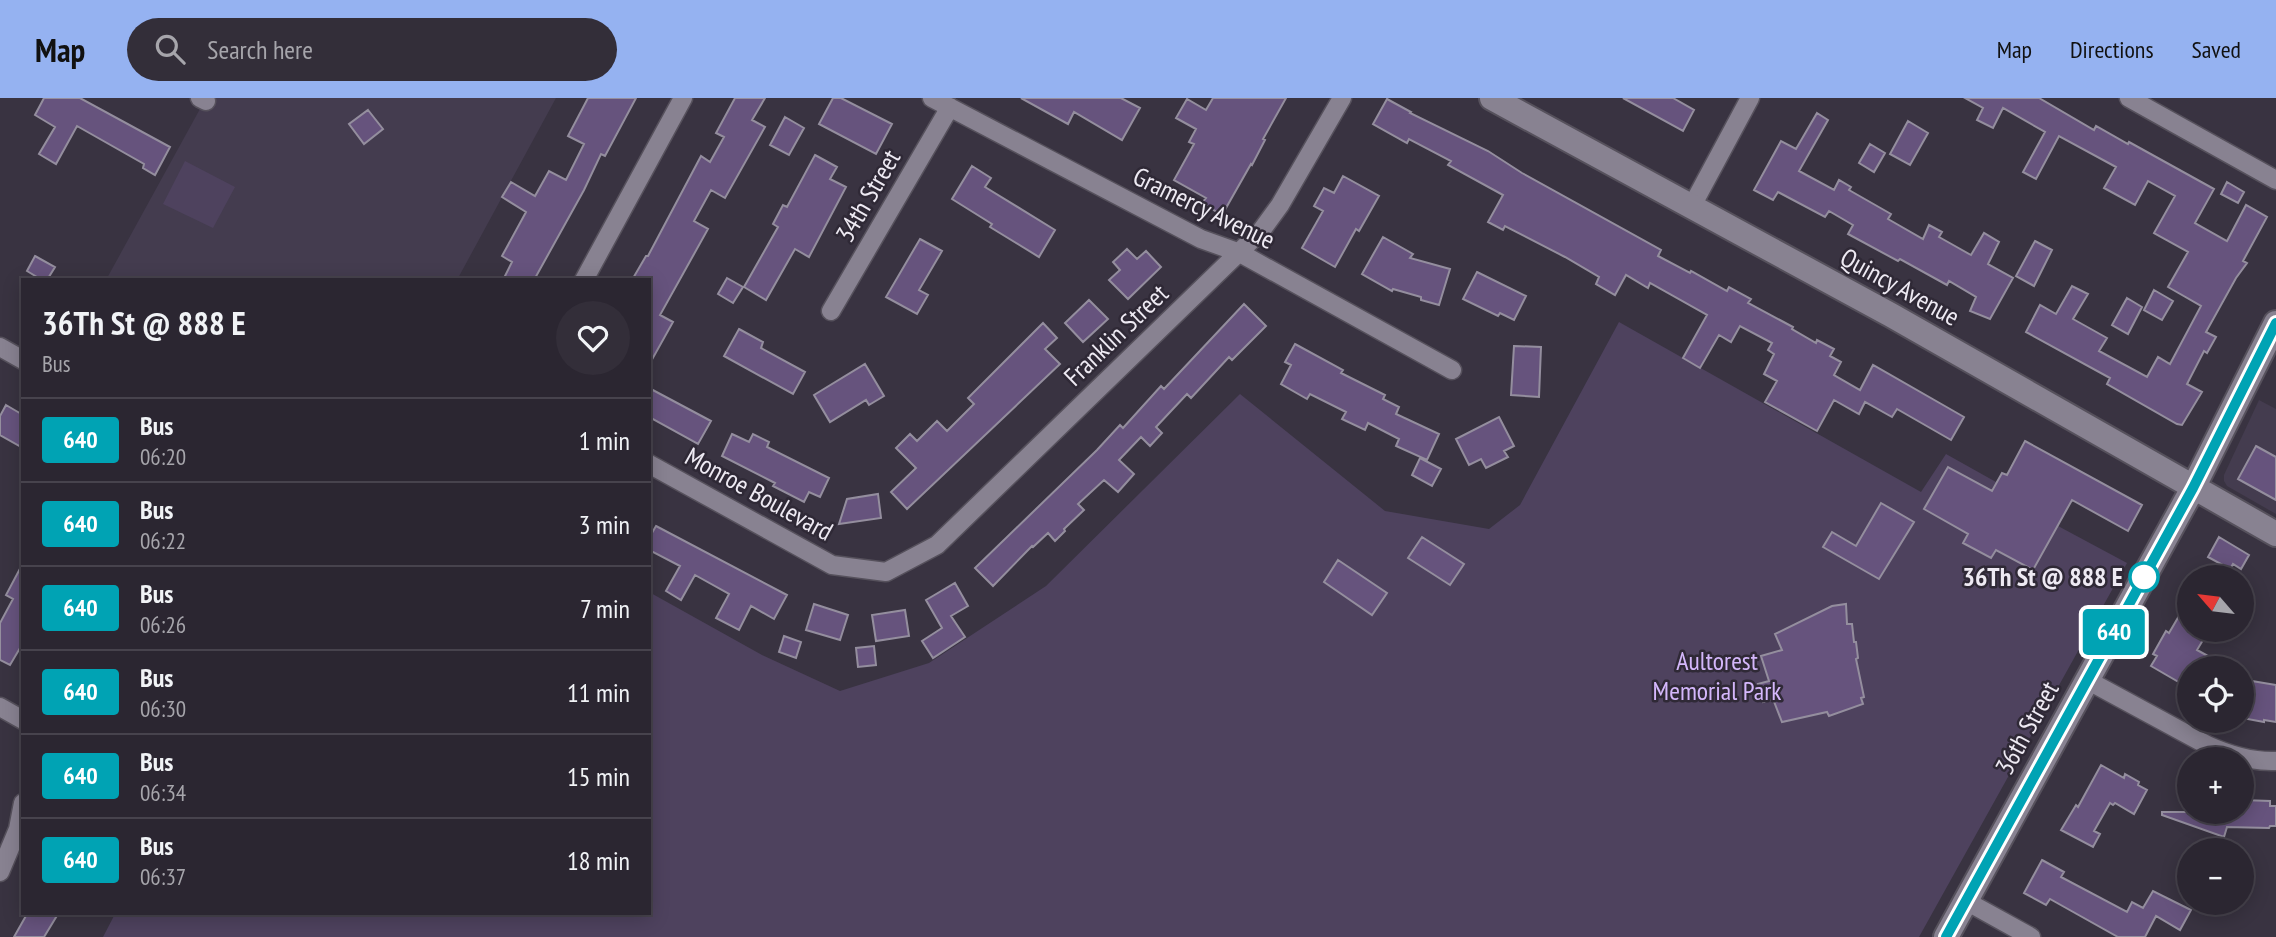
<!DOCTYPE html>
<html lang="en">
<head>
<meta charset="utf-8">
<style>
	:root { --surface:#2b2631; --page:#332e39; --text:#f1f3f6; --muted:#a6a5ab; --line:#47434d; --accent:#95b2f1 }
	body { margin:0; font-family:"PT Sans Narrow",sans-serif; background:var(--page); color:var(--text); height:100vh; display:flex; flex-direction:column; font-size:26px; white-space:nowrap }
	* { box-sizing:border-box; margin:0 }
	p { font-size:23px; color:var(--muted) }
	.icon { flex:none; width:38px; height:38px; fill:none; stroke:currentColor; stroke-width:2; stroke-linecap:round; stroke-linejoin:round }
	.map { position:relative; flex:1; overflow:hidden }
	.details { position:absolute; left:21px; top:180px; width:630px; height:637px; display:flex; flex-direction:column; background:var(--surface); border-radius:0px; box-shadow:0 4px 18px #0003,0 0 0 2px var(--line) }
	.details>* { flex:none }
	.badge { padding:0 14px; border-radius:5px; font-size:24px; line-height:46px }
	.needle { width:46px; rotate:298deg }
	.buttons { position:absolute; left:2177px; top:467px; display:grid; gap:14px }
	.buttons a { display:grid; place-items:center; width:77px; height:77px; border-radius:50%; background:var(--surface); box-shadow:0 4px 18px #0003,0 0 0 2px var(--line); font-size:35px }
	.map>.badge { position:absolute; translate:-50% -50%; box-shadow:0 0 0 4px #fff }
	.round { display:grid; place-items:center; flex:none; width:74px; height:74px; border-radius:37px; background:var(--page) }
	.head { display:flex; align-items:center; justify-content:space-between; height:119px; padding:0 21px }
	h1 { font-size:33px; font-weight:700; line-height:52px }
	ul { padding:0; list-style:none }
	li { display:flex; align-items:center; gap:21px; height:84px; padding:0 21px; border-top:2px solid var(--line) }
	li div { flex:1 }
	li b { display:block; font-size:26px }
	li em { font-style:normal }
	li .badge { min-width:77px; font-weight:700; text-align:center }
	header { display:flex; align-items:center; gap:42px; box-sizing:border-box; height:98px; padding:0 35px; background:var(--accent); color:#111 }
	header strong { font-size:33px }
	nav { display:flex; gap:38px; margin-inline-start:auto; font-size:24px }
	.search { width:490px; height:63px; background:var(--page); display:flex; align-items:center; gap:18px; box-sizing:border-box; padding:0 24px; border-radius:38px; color:var(--muted); font-size:26px }
	.map>svg:first-child { display:block }
</style>
</head>
<body>
<header>
<strong>Map</strong>
<div class="search"><svg class="icon" aria-label="search" viewBox="0 0 24 24"><circle cx="10" cy="10" r="6"/><path d="M15 15l6 6"/></svg>Search here</div>
<nav><a>Map</a><a>Directions</a><a>Saved</a></nav>
</header>
<div class="map">
<svg width="2276" height="839" viewBox="0 0 2276 839">
	<rect width="100%" height="100%" fill="#393341"/>
	<path fill="#443c4f" d="M206 0H556L457 182H106Z
		M2259 302 2276 311V416L2227 388 2224 383V377Z"/>
	<path fill="#4e425e" d="M185 63 235 89 213 130 163 106Z
		M1619 224 1921 394 1946 356 1996 384 2002 375 2067 411 2058 428 2127 465 1919 839H103L115 816H649V494L762 557 840 593 929 565 1046 488 1240 296 1385 413 1489 431 1520 407Z"/>
	<path fill="#66537d" stroke="#948e9e" stroke-width="2" d="M44 0H80L170 49 155 77 143 70 144 66 77 28 56 66 39 56 55 29 35 17Z
		M588 0H636L605 58 601 56 584 92 534 182H503L512 164 502 158 526 114 502 99 511 84 535 98 549 73 566 82 584 46 568 38Z
		M735 0H765L752 22 765 29 725 100 711 92 694 123 708 131 660 217 673 224 649 267V182H632L646 158H648L701 58 710 64 724 39 716 35Z
		M833 0H841L892 26 876 56 819 26Z
		M1021 0H1121L1140 10 1122 42 1074 14 1068 26Z
		M1213 0H1286L1263 41 1265 42 1252 67 1251 66 1222 117 1202 105 1206 100 1174 82 1194 46 1189 44 1196 31 1176 20 1187 1 1206 12Z
		M1623 0H1673L1694 12 1683 33Z
		M1965 0H2039L2094 32 2096 28 2128 46 2129 44 2214 91 2195 125 2227 143 2246 107 2267 119 2243 163 2247 165 2236 180 2206 234 2216 239 2207 255 2204 253 2187 286 2202 294 2182 327 2177 326 2107 286 2110 280 2026 234 2040 207 2056 216 2072 188 2088 196 2073 221 2107 240 2099 253 2147 279 2158 259 2170 266 2201 208 2168 189 2188 154 2154 135 2175 98 2148 83 2135 107 2104 90 2116 69 2059 38 2036 81 2023 74 2045 34 2003 10 1993 30 1977 22 1983 10Z
		M1387 1 1411 14 1410 15 1488 53 1522 75 1661 152 1658 158 1690 175 1691 173 1727 193 1729 189 1751 201 1748 205 1793 229 1792 231 1816 245 1817 242 1834 251 1830 258 1841 264 1834 277 1860 292 1873 267 1964 319 1951 342 1897 311 1892 319 1865 304 1859 316 1834 302 1817 333 1765 304 1777 283 1764 276 1774 256 1768 252 1772 245 1740 228 1731 244 1719 237 1700 270 1683 260 1707 217 1650 185 1648 190 1626 177 1615 197 1596 186 1599 179 1565 159 1505 128 1503 132 1488 124 1503 97 1448 67 1451 63 1409 41 1407 45 1373 26Z
		M368 12 383 31 364 46 349 26Z
		M1817 15 1828 22 1799 73 1834 92 1839 82 1851 89 1849 92 1891 116 1888 121 1923 141 1929 127 1942 134 1939 139 1971 157 1984 135 1999 144 1988 166 2013 180 1990 221 1970 213 1976 199 1949 183 1947 187 1900 161 1898 163 1848 136 1853 127 1829 113 1825 119 1778 94 1773 102 1754 92 1781 43 1796 51Z
		M785 19 804 30 789 57 770 47Z
		M1908 23 1928 35 1910 67 1890 56Z
		M1870 46 1885 55 1874 74 1859 65Z
		M815 57 837 69 830 81 846 89 809 159 795 151 766 202 744 189 778 129 773 126 783 107 787 109Z
		M972 68 991 80 985 89 1055 132 1039 159 990 129 992 126 952 101Z
		M1343 78 1379 98 1359 133 1356 131 1335 169 1302 150 1323 113 1314 108 1324 90 1334 95Z
		M2227 84 2244 94 2238 105 2221 96Z
		M1383 139 1413 156 1410 160 1450 171 1439 207 1421 202V199L1393 191 1392 193 1362 176Z
		M920 141 942 153 919 192 928 197 917 216 886 199Z
		M2035 143 2052 152 2034 188 2016 178Z
		M1127 151 1137 161 1146 153 1161 169 1128 201 1109 182 1120 172 1113 164Z
		M35 158 55 169 47 182H42L27 173Z
		M1477 174 1526 198 1514 222 1500 215 1498 218 1463 201Z
		M727 180 743 189 733 205 718 196Z
		M2154 192 2173 203 2162 222 2144 212Z
		M2127 200 2142 209 2128 236 2112 227Z
		M1089 202 1108 221 1083 244 1065 225Z
		M1244 206 1266 228 1232 262 1229 259 1191 300 1187 296 1156 329 1162 335 1150 348 1141 339 1119 362 1134 376 1118 394 1104 382 1078 406 1084 412 1064 431 1065 433 1055 443 1048 435 1033 449 1032 448 993 488 975 470 1097 352 1120 327 1123 330 1161 288 1164 291Z
		M1043 225 1057 240 1045 251 1060 266 907 411 891 394 916 370 896 350 910 336 917 343 937 323 947 333 974 306 968 300Z
		M739 231 763 244 761 250 805 274 793 296 724 258Z
		M1295 246 1343 272 1341 275 1385 297 1383 301 1399 309 1396 316 1439 336 1427 362 1396 348 1399 341 1368 325 1365 332 1342 321 1346 314 1310 296 1307 301 1281 286 1291 267 1285 264Z
		M1514 248 1541 249 1539 299 1511 297Z
		M865 266 884 298 869 307 866 302 830 324 814 297Z
		M649 290 711 323 698 346 649 319Z
		M6 307 23 317V350L0 337V318Z
		M1499 319 1514 348 1504 353 1508 359 1486 370 1481 361 1469 367 1456 341Z
		M732 336 749 344 753 336 769 344 767 349 829 380 820 399 809 394 804 404 773 388 775 385 722 358Z
		M2025 343 2142 407 2128 433 2072 402 2033 472 1996 452 1991 460 1963 445 1968 436 1924 411 1948 369 1992 393 2002 375 2007 377Z
		M2256 348 2276 359V402L2238 381Z
		M1420 360 1441 371 1432 388 1412 377Z
		M878 396 881 420 839 426 847 401Z
		M1881 405 1914 424 1879 481 1823 449 1832 434 1856 448Z
		M656 428 787 497 774 521 751 508 739 532 716 520 729 496 695 477 681 502 666 493 680 468 649 452V440Z
		M1422 439 1464 466 1450 487 1408 460Z
		M2219 439 2249 457 2241 471 2233 466 2230 471 2208 459Z
		M1338 462 1387 495 1372 517 1324 484Z
		M23 465V545L10 567 0 562V525L13 501 6 497Z
		M955 485 968 508 951 518 965 539 933 560 922 543 942 530 926 502Z
		M814 506 848 517 840 542 806 532Z
		M1846 506 1847 526H1852L1854 544H1856L1858 560 1856 561 1864 599 1861 600 1863 606 1829 618 1827 614 1782 624 1773 601 1763 604 1758 586 1769 583 1761 558 1782 552 1775 536 1832 508Z
		M905 512 909 538 876 543 872 517Z
		M2179 518 2189 524V532H2209L2197 552 2230 570H2189V590L2151 568 2157 558 2153 556 2166 533 2169 535Z
		M784 538 801 544 796 560 779 554Z
		M874 548 876 567 858 569 856 550Z
		M2242 577 2252 583 2276 587V624L2264 622V624L2242 620Z
		M2101 667 2124 680 2125 676 2139 684 2138 687 2147 692 2134 716 2115 705 2113 707 2110 705 2094 733 2100 736 2093 749 2061 732 2076 707 2078 709Z
		M2242 702 2270 703V708H2276V728H2270L2269 730 2227 729 2224 739 2162 717V714H2242Z
		M2042 762 2064 774 2061 779 2127 814 2132 804 2143 810 2153 793 2191 812 2180 832 2156 818 2145 839H2118L2050 801 2046 807 2024 795Z
		M27 816H58L44 839H14Z"/>
	<g fill="none" stroke-linecap="round" stroke-linejoin="round">
		<defs>
			<path id="street" d="M200 0 206 3
				M932 0 1201 141 1240 155 1452 272
				M2129 0 2276 82
				M1692 108 1750 0
				M584 182 683 0
				M831 213 950 9
				M0 249 23 262
				M649 366 832 467 886 474 937 447 1261 133 1280 107 1342 0
				M2087 582 2207 647C2229 657 2251 664 2276 663
				M0 609 23 622
				M0 774 18 731 23 705
				M1966 803 2031 839"/>
			<path id="secondary" d="M1492 0 1891 217 2276 436
				M1946 839 2193 390 2276 225"/>
		</defs>
		<use href="#street" stroke="#56515c" stroke-width="21"/>
		<use href="#secondary" stroke="#56515c" stroke-width="28"/>
		<use href="#street" stroke="#888291" stroke-width="18"/>
		<use href="#secondary" stroke="#888291" stroke-width="24"/>
	</g>
	<g fill="none" stroke-linecap="round" stroke-linejoin="round">
		<defs>
			<path id="line" d="M1946 839 2193 390 2276 225"/>
		</defs>
		<use href="#line" stroke="#fff" stroke-width="16"/>
		<use href="#line" stroke="#00a3b4" stroke-width="10"/>
	</g>
	<circle fill="#fff" stroke="#00a3b4" stroke-width="3.5" cx="2144" cy="479" r="14"/>
	<g text-anchor="middle" stroke-width="5" stroke-linejoin="round" paint-order="stroke">
		<g font-size="26" fill="#eeeaf3" stroke="#2f2936">
			<text transform="translate(868 98) rotate(-60)" y="9">34th Street</text>
			<text transform="translate(1204 110) rotate(26)" y="9">Gramercy Avenue</text>
			<text transform="translate(1900 189) rotate(29)" y="9">Quincy Avenue</text>
			<text transform="translate(1116 237) rotate(-44)" y="9">Franklin Street</text>
			<text transform="translate(759 396) rotate(29)" y="9">Monroe Boulevard</text>
			<text transform="translate(2027 630) rotate(-61)" y="9">36th Street</text>
		</g>
		<g font-size="26" font-weight="bold" fill="#eeeaf3" stroke="#2f2936" text-anchor="end">
			<text x="2123" y="488">36Th St @ 888 E</text>
		</g>
		<g font-size="26" fill="#d4b7fb" stroke="#2f2936">
			<text x="1717" y="572">Aultorest<tspan x="1717" dy="30">Memorial Park</tspan></text>
		</g>
	</g>
</svg>
<div class="buttons">
<a><svg class="needle" viewBox="-14 -14 28 28"><path d="M0-13l5 13h-10z" fill="#e53935"/><path d="M0 13l5-13h-10z" fill="#a6a5ab"/></svg></a>
<a><svg class="icon" aria-label="locate" viewBox="0 0 24 24"><circle cx="12" cy="12" r="6"/><path d="M12 2v4M12 18v4M2 12h4M18 12h4"/></svg></a>
<a>+</a>
<a>−</a>
</div>
<b class="badge" style="left:2114px;top:534px;background:#00a3b4;color:#fff">640</b>
<section class="details">
<div class="head"><div><h1>36Th St @ 888 E</h1><p>Bus</p></div><a class="round"><svg class="icon" aria-label="heart" viewBox="0 0 24 24"><path d="M12 20l-8-8c-3-5 5-10 8-4 3-6 11-1 8 4z"/></svg></a></div>
<ul>
<li><span class="badge" style="background:#00a3b4;color:#fff">640</span><div><b>Bus</b><p>06:20</p></div><em>1 min</em></li>
<li><span class="badge" style="background:#00a3b4;color:#fff">640</span><div><b>Bus</b><p>06:22</p></div><em>3 min</em></li>
<li><span class="badge" style="background:#00a3b4;color:#fff">640</span><div><b>Bus</b><p>06:26</p></div><em>7 min</em></li>
<li><span class="badge" style="background:#00a3b4;color:#fff">640</span><div><b>Bus</b><p>06:30</p></div><em>11 min</em></li>
<li><span class="badge" style="background:#00a3b4;color:#fff">640</span><div><b>Bus</b><p>06:34</p></div><em>15 min</em></li>
<li><span class="badge" style="background:#00a3b4;color:#fff">640</span><div><b>Bus</b><p>06:37</p></div><em>18 min</em></li>
</ul>
</section>
</div>
</body>
</html>
